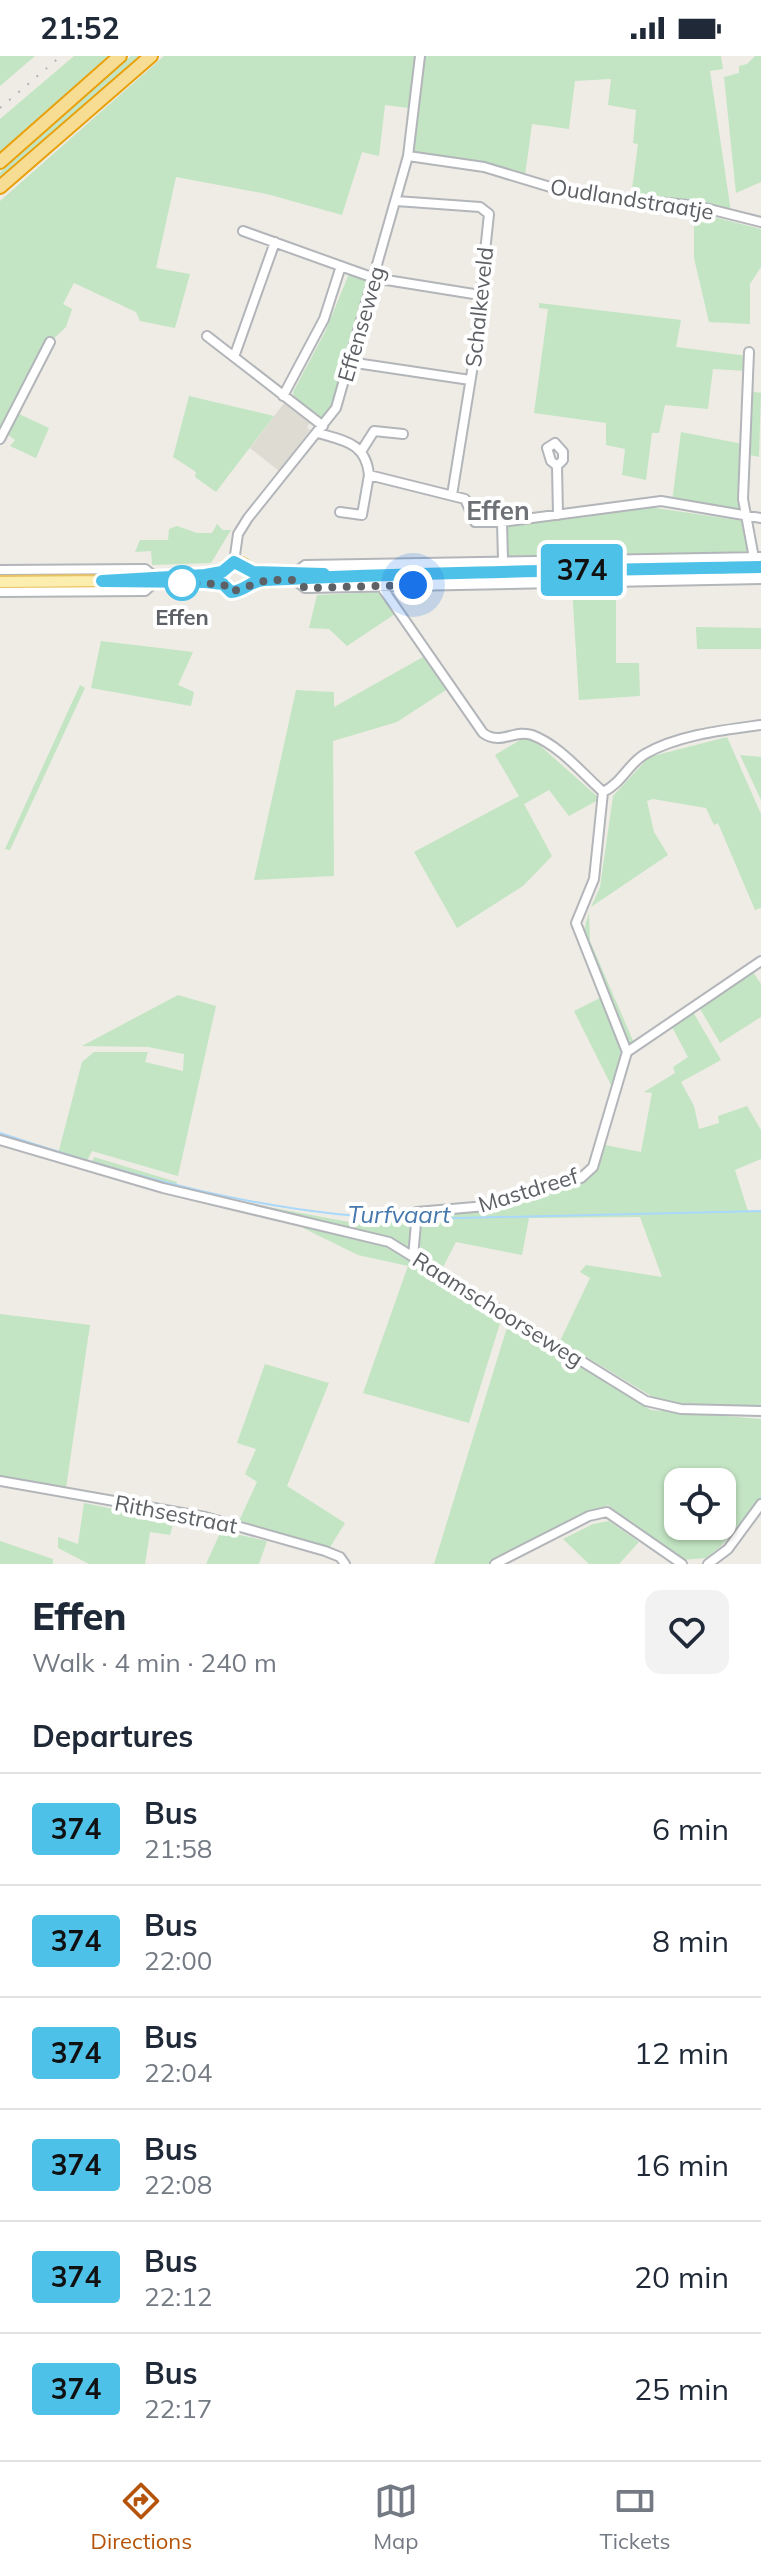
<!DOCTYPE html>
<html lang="en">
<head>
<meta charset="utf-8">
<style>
	:root { --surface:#fff; --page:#f2f2f3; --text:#1f2937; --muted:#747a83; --line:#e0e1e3; --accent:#b45309 }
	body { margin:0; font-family:Mulish,sans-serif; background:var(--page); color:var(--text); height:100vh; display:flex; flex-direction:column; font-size:30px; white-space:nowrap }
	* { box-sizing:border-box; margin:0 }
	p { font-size:26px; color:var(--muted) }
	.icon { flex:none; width:44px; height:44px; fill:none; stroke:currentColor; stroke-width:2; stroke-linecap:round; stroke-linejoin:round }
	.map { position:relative; height:1508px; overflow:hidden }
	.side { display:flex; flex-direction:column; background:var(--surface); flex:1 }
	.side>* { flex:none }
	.badge { padding:0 16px; border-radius:6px; font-size:28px; line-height:52px }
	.controls { position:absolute; left:664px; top:1412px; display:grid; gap:16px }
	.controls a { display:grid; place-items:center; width:72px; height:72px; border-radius:16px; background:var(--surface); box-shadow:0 2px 6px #0004; font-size:40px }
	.you { position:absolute; width:40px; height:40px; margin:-20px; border:6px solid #fff; border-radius:50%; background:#1a73e8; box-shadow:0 0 0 12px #1a73e833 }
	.map>.badge { position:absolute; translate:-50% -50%; box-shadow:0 0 0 4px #fff }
	h2 { padding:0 32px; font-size:30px; line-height:72px }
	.round { display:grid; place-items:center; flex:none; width:84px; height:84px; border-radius:16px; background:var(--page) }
	.head { display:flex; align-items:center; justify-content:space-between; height:136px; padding:0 32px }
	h1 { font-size:38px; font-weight:800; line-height:60px }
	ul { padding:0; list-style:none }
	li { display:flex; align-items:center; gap:24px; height:112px; padding:0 32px; border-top:2px solid var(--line) }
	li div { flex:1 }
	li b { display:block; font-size:30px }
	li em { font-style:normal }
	li .badge { min-width:88px; font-weight:700; text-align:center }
	.status { display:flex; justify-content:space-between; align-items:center; height:56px; padding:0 40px; background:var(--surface); direction:ltr }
	.status svg { height:22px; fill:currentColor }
	.dock { display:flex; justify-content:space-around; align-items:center; height:112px; border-top:2px solid var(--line); background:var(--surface); font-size:22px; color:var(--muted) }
	.dock a { display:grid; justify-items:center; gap:4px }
	.dock .on { color:var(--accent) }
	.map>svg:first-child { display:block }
</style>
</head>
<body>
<div class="status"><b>21:52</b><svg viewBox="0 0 49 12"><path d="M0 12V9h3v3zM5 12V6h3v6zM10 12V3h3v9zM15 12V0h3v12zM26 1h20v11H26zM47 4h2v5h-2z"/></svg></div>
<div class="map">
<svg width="761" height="1508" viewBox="0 0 761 1508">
	<rect width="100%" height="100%" fill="#eeece5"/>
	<path fill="#dedbd3" d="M284 347 310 367 307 371 310 374 279 415 250 392Z"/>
	<path fill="#c3e5c3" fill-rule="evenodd" d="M0 0H35L0 30Z
		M74 0H108L0 96V63Z
		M131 0H139L0 124V116Z
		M164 0H417L406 99 409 52 385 49 379 100 362 96 342 159 267 138 176 121 156 212 190 218 175 272 140 265 136 256 74 227 63 248 72 253 66 271 50 286 0 378V145Z
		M423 0H721L723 13 710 15 731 156 631 141 638 88 633 87 636 54 608 49 611 23 575 25 569 73 532 68 525 120 417 99 412 96Z
		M755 0H761V126L736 137 724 21 739 17V10L747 8Z
		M694 156 761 173V211L750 228V268L709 266 694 202Z
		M349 218 370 225 332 349 323 366 295 344 293 336 325 276Z
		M539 247 681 264 676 291 748 300 747 315 713 313 708 353 665 349 659 377H652L646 424 622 419 625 393 606 389V367L534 357 548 253 539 252Z
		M751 335 761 337 759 401 750 399Z
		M189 340 274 360 216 436 195 421 196 416 173 401Z
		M17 357 49 372 36 402 10 390 15 384 7 378Z
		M681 376 743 388V457L672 446Z
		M649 451 744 465 748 498 506 502 503 471Z
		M217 468 223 474H231L211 507 152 509 151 495 135 496 140 484H168L169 473 177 470 197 477H212Z
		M616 531V607H639L640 640 579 644 572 532Z
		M380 536 395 558 347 590 329 573 309 572 317 539Z
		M696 571 761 572V593H697Z
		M101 585 193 596 178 629 194 636 191 650 91 632Z
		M423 601 446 634 397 666 333 685 334 820 254 824 296 634 334 636V651Z
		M80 629 85 632 10 794 5 793Z
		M525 681 536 686 600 743 569 760 549 734 524 748 552 800 523 830 457 872 414 796 519 740 495 699Z
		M727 681 761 758V852L755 854 718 767 714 769 706 752 653 743 647 745 654 776 668 799 591 851 600 831 613 740 649 701Z
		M740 699 761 701V744Z
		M589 856 590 885 634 987 628 990 583 878Z
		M753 916 761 928V961L720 987 699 951Z
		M178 939 216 950 178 1120 92 1095 83 1113 13 1092 58 1098 82 1006 94 996H148L145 1006 183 1015 184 998 148 991 82 990Z
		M600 942 623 996 613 1033 574 955Z
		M693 956 721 1004 681 1026 694 1050 699 1073 719 1067 718 1060 747 1050 761 1074V1103L735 1114 748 1155H761V1352L661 1346 560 1285 590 1222 580 1216 586 1209 662 1221 640 1161 529 1162 522 1199 456 1186 442 1213C415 1195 419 1191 420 1161 461 1158 563 1145 592 1117 600 1110 603 1099 605 1089L641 1096 652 1037 644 1036 675 1017 673 1011 688 1001 672 971Z
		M94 1101 177 1126 176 1132 183 1135 349 1166 413 1164 410 1194 381 1180 181 1141 89 1114Z
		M301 1171 381 1188 502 1261 469 1367 363 1337 408 1210 358 1199Z
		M0 1258 90 1269 66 1432 0 1421Z
		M509 1265 651 1354 761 1363V1442L720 1491 706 1502 681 1504 608 1449 488 1508H434ZM678 1426H722V1470H678Z
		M265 1308 329 1327 287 1430 345 1467 329 1493 239 1465 257 1426 245 1418 256 1393 237 1387Z
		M84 1447 174 1465 170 1479 150 1476 145 1508H89L58 1492V1481L78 1488Z
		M609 1465 639 1486 619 1508H589L563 1483 593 1468Z
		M221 1475 267 1485 259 1508H206Z
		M0 1485 53 1503V1508H0Z"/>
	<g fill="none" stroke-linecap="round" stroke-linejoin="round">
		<path stroke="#a9d8fb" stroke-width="2" d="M0 1077C132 1121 273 1160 412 1163
			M418 1163 761 1155"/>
		<defs>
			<path id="minor" d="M408 100 484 111 570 137 697 150 761 166
				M396 145 480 151 489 158 473 309 452 439
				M243 175 374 222 480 239
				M207 280 323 370
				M749 296 743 443 754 502
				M234 301 275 186
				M349 306 470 324
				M283 340 324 263 341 210
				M318 377C345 385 366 387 369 419L465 443 475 466H502L661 445 761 462
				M0 383 50 286
				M362 394 374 375 403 378
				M557 410 551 405 547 392 555 387 563 396V404L557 410 558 459
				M340 456 362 459 369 419
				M502 466 503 504
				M761 501 305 509 295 517V524L305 532 761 523
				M234 506 238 478 248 462 336 352 408 100 420 0
				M0 514 145 513 154 520V527L145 535 0 536
				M381 530 483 677C501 690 514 673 532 679 559 689 582 717 603 736L594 823 576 867 627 996
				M603 736C622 727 628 708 645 698 678 679 723 674 761 669
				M0 1084 163 1132 389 1186 646 1345 681 1353 761 1355
				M413 1201 417 1156 486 1150 581 1122 593 1111 627 996 761 905
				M0 1425 205 1461 325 1495 340 1501 345 1508
				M495 1508 589 1460 607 1456 682 1508
				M708 1508 728 1493 761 1448"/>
			<path id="major" d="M221 521a15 15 0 1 1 30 0a15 15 0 1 1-30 0Z
				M249 514 354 519 761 511
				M0 526 102 525 222 516
				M144 527 223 528
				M249 527 308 523"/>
			<path id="highway" d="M0 106 120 0
				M0 131 151 0"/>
		</defs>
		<use href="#minor" stroke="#b2b5b9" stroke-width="12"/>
		<use href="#major" stroke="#eac363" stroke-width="14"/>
		<use href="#highway" stroke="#e8a10c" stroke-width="16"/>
		<use href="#minor" stroke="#fff" stroke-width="8"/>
		<use href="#major" stroke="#fbeeae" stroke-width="10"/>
		<use href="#highway" stroke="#f7dd93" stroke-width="12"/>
		<path stroke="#b3b4b5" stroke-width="2" stroke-dasharray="2 10" stroke-linecap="butt" d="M0 52 61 0"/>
	</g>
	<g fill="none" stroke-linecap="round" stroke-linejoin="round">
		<defs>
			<path id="line" d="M324 518 253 516 234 506 222 516 205 519 102 525 205 526 223 528 231 536C245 535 250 525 264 524 430 516 595 514 761 511"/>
		</defs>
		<use href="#line" stroke="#fff" stroke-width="18"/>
		<use href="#line" stroke="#4ec1e8" stroke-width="12"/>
		<path stroke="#5d6065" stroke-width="8" stroke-dasharray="0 14.4" d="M182 527 223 528 231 536 267 524H295L305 532 413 529"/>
	</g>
	<circle fill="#fff" stroke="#4ec1e8" stroke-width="4" cx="182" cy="527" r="16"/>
	<g text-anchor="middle" stroke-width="8" stroke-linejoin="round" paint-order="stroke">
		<g font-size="22" fill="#5d6065" stroke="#fff">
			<text transform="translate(632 143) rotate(9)" y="8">Oudlandstraatje</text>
			<text transform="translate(479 251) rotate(-84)" y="8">Schalkeveld</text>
			<text transform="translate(361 268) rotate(-74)" y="8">Effenseweg</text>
			<text transform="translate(528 1134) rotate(-17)" y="8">Mastdreef</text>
			<text transform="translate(498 1253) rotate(32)" y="8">Raamschoorseweg</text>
			<text transform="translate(176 1458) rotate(11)" y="8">Rithsestraat</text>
		</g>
		<g font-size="22" font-weight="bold" fill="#5d6065" stroke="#fff">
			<text x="182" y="569">Effen</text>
		</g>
		<g font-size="24" font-style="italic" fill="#4678ac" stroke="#fff">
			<text x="399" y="1167">Turfvaart</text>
		</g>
		<g font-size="26" font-weight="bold" fill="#6e7277" stroke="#fff">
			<text x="498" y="464">Effen</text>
		</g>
	</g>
</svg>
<div class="controls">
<a><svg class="icon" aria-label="locate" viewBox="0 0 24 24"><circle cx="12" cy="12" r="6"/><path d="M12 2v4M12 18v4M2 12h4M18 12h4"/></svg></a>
</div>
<div class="you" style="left:413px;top:529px"></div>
<b class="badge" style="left:582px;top:514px;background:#4ec1e8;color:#111">374</b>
</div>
<section class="side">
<div class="head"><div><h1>Effen</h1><p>Walk · 4 min · 240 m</p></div><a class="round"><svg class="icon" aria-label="heart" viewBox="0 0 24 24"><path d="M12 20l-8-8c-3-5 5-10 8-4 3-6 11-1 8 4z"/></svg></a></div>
<h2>Departures</h2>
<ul>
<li><span class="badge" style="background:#4ec1e8;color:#111">374</span><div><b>Bus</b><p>21:58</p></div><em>6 min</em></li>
<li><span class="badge" style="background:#4ec1e8;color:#111">374</span><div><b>Bus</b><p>22:00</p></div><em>8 min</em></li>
<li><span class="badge" style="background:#4ec1e8;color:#111">374</span><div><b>Bus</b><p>22:04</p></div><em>12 min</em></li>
<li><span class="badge" style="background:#4ec1e8;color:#111">374</span><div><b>Bus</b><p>22:08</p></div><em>16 min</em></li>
<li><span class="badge" style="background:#4ec1e8;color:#111">374</span><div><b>Bus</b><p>22:12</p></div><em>20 min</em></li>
<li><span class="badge" style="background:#4ec1e8;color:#111">374</span><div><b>Bus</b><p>22:17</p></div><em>25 min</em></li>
</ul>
</section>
<nav class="dock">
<a class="on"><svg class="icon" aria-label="directions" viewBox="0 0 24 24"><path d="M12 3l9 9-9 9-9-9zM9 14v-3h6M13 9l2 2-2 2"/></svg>Directions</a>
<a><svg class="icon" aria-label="map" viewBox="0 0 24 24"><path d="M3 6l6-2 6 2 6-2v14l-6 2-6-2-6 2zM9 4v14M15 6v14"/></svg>Map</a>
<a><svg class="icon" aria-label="tickets" viewBox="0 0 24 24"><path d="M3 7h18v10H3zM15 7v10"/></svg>Tickets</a>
</nav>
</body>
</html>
